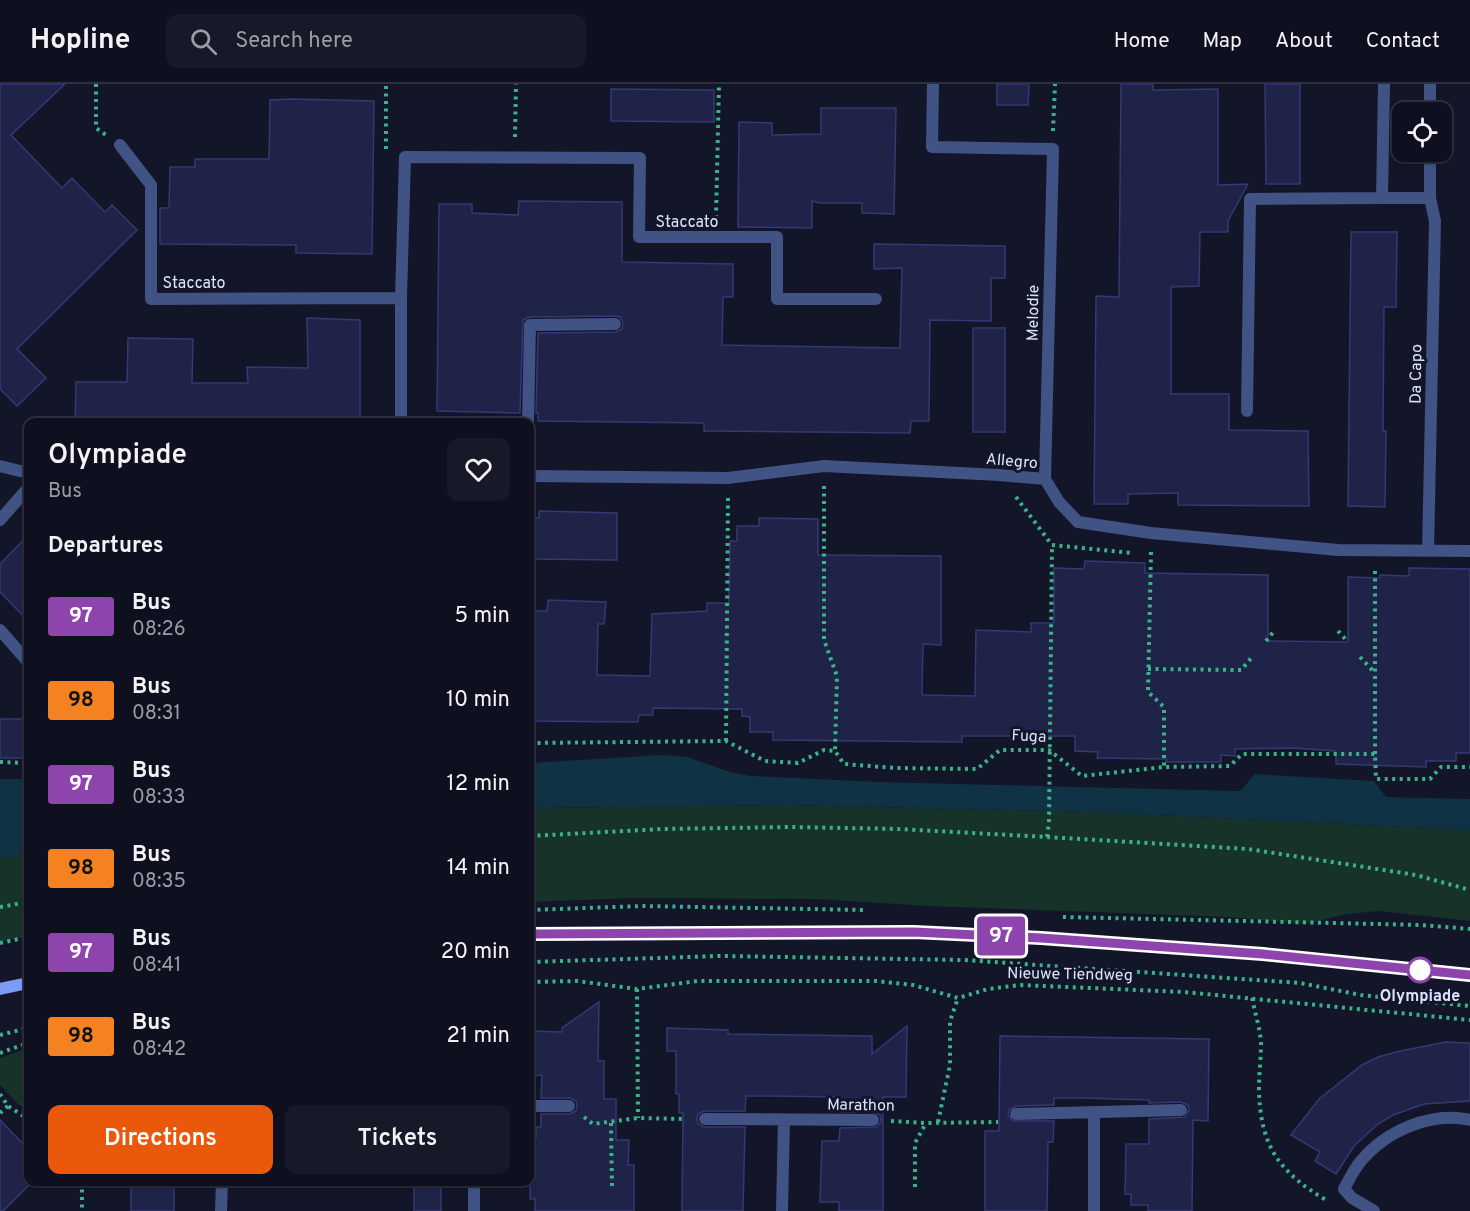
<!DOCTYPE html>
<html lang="en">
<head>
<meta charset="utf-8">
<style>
	:root { --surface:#0e101f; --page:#171928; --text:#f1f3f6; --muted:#9b9da4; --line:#2e303d; --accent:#ea580c }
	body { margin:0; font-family:Overpass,sans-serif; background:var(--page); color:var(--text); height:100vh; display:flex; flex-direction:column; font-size:22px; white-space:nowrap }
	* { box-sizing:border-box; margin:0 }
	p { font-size:20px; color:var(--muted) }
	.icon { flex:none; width:33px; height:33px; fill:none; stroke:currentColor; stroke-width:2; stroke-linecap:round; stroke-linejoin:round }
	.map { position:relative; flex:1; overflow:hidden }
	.panel { position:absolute; left:24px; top:334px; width:510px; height:768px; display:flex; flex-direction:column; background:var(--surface); border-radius:12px; box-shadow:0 2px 4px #0004,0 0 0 2px var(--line) }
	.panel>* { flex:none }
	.badge { padding:0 12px; border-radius:4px; font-size:21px; line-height:39px }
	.controls { position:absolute; left:1392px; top:18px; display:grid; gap:12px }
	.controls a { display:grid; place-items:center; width:60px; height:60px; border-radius:12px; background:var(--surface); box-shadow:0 2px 4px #0004,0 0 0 2px var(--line); font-size:30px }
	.map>.badge { position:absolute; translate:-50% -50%; box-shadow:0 0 0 3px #fff }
	h2 { padding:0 24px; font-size:22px; line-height:54px }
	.round { display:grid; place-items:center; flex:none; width:63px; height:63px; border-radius:12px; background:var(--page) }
	.headline { display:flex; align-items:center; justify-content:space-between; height:102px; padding:0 24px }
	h1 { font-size:28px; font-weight:600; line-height:45px }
	.action { display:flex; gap:12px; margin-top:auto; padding:12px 24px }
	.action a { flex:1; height:69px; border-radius:12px; background:var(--accent); color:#fff; font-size:24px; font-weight:600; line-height:69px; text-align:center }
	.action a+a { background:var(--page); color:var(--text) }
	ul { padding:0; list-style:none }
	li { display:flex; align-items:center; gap:18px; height:84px; padding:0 24px }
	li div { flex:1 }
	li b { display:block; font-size:22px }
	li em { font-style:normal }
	li .badge { min-width:66px; font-weight:700; text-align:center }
	header { display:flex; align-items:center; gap:36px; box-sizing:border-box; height:84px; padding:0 30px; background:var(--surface); border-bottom:2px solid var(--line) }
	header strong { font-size:28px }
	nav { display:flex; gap:33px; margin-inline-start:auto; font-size:21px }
	.search { width:420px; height:54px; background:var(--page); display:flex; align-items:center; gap:15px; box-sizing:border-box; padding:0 21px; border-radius:12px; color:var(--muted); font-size:22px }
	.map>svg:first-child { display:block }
</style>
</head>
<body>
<header>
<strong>Hopline</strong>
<div class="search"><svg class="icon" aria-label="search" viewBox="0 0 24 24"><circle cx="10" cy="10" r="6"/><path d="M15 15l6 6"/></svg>Search here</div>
<nav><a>Home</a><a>Map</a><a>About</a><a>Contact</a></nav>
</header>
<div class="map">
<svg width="1470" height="1127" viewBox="0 0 1470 1127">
	<rect width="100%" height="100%" fill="#131529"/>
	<path fill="#163229" d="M788 721 1097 728 1470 746V837L1379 827 1347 830 1305 840 1229 833 928 822 816 815 632 814 530 818V724Z
		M28 768V852L0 858V775Z
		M28 964V1028L18 1020 0 1001V974Z"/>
	<path fill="#0f3245" d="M662 671 687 673 733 689 751 692 881 698 1240 707 1255 690 1374 697 1386 713 1470 715V746L1097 728 788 721 530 724V679Z
		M0 695H28V768L0 775Z"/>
	<path fill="#202348" stroke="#343973" stroke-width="1.5" d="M0 0H65L11 51 62 104 72 94 105 128 112 121 137 146 17 265 46 294 17 322 0 305Z
		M997 0H1029L1028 21H997Z
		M1121 0H1153V6L1218 5V101L1248 100 1228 137V148H1200L1199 202 1171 203V310H1229V346L1308 347 1309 422 1178 421V409L1128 410V420H1094L1096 212 1119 213Z
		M1265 0H1300V100H1266Z
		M611 5 714 6V38L611 37Z
		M291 15 374 17 372 170 296 169V161L160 160V124H169L170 83H195V75H269L270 16Z
		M821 24H896L894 130 862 129V119H819L812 117V144L738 143 739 38 772 39V51L821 50Z
		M519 117 622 118V178L733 180V213H723L722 261 900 264 902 184 874 185V160L1005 162V194H991V237L930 236 929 337H911L910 349 704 347V339L538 337V329H536L538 249 616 248 622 245 623 239 620 233 615 232 530 233 523 236 520 329 437 327 439 120H472V129L518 131Z
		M1351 148H1397L1396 223H1384L1383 347H1386L1385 423 1348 422Z
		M307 234 360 236V339H75L76 298H127L128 254 193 255 192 299H248L247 283 308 284Z
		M973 244H1005V348H973Z
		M539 427 617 429V476L530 475V434H539Z
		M759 434 818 435V471L941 472V561L923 560 922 611 975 612 976 546 1031 548V539H1054V484L1084 485 1085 477 1145 479V489L1268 491V557L1348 558V493L1380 494V491L1409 492V484L1470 485V669H1456V677H1426V683L1336 680V667L1293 664 1235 665V672L1221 671V678H1166V675L1097 674 1098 668 1075 667V652H962V658L773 656V648H750V633L742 632V625L653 624V631H639L638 638 530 637V545H534V527H547L548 516 606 518 604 540H598L597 591 650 592 652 530 707 527V519H729L730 457H737V442H759Z
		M28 451V537L0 508V480Z
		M0 635H28V674H0Z
		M599 918 598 977H604V1015H616V1056H629L628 1081H634V1127H535V1115H530V1054H536V1043H541V1030H570L576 1027 577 1021 576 1017 570 1014H541L542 991 530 992V947L562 948V944Z
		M907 942 906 1013H883V1127H839V1118H820L822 1057H839L840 1044 877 1043 881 1037 880 1031 873 1028H840V1013L771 1012H746L745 1027H704L698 1030 697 1034 698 1040 704 1043H745L743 1127H682L683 1029H679V1010H676V967H667V944L728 946V950L872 952V970Z
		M1000 952 1209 955 1208 1037 1193 1036 1192 1127H1148V1121H1131V1110H1125L1126 1060H1149V1035L1185 1033 1189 1026 1188 1021 1181 1018 1149 1019V1016L1081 1014H1054V1021L1016 1022 1009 1026 1008 1031 1013 1037H1054L1053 1058H1048L1047 1127H985V1047H999Z
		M1446 958 1470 959V1017L1424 1020 1393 1031 1378 1040 1354 1062 1336 1090 1315 1077 1320 1068 1291 1051 1319 1015 1362 981 1378 973 1400 967Z
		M0 1036 28 1065V1102L3 1127H0Z
		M414 1098H441V1127H414Z
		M131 1099H174V1127H131Z"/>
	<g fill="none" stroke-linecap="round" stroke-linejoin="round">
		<path stroke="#3ab38a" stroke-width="4" stroke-dasharray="3 4.5" stroke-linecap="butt" d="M96 0V44L106 51
			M1053 47 1055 0
			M515 53 516 0
			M386 65V0
			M716 134 719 0
			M824 402V556L837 592 835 667
			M1016 413 1052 461 1131 469
			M1151 468 1148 608 1164 623V683
			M1338 547 1348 558
			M1266 557 1274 547
			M1360 573 1375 589
			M1148 585 1241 586 1253 572
			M726 657 728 412
			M530 659 726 657 765 677 798 679 824 666 835 667 844 680 895 684 977 685 1000 666H1049L1082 692 1164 683 1230 682 1242 670H1375L1376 695H1430L1441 683H1470
			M1375 670V485
			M0 678 28 679
			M530 752 662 745 792 743 898 745 1047 753 1248 765 1416 791 1470 806
			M1047 753 1049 739 1052 461
			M0 823 28 818
			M530 826 642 822 864 826
			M1063 833 1421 841 1470 845
			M0 859 28 853
			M530 878 721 872 964 876 1300 899 1361 911 1470 922
			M530 898 577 897 637 905 698 897H876L913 901 958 914 988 905 1020 901 1184 908 1470 936
			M637 905 638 1034
			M1252 914C1255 929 1260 944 1261 959 1261 974 1259 990 1259 1005 1260 1062 1279 1088 1326 1116
			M0 951 28 944
			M0 969 28 959
			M0 1010 8 1022 28 1035
			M0 1029 8 1022
			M584 1033 593 1040 638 1034 685 1035
			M891 1037 926 1039 998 1038
			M938 1038 950 981V937L958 914
			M611 1039 612 1104
			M82 1098V1127
			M915 1103V1059L926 1039"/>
		<path stroke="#415284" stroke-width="12" d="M528 339 530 241 615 240"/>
		<path stroke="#415284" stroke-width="12" d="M933 0 932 63 1053 65 1045 395
			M1384 0 1382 114H1430
			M1430 0V28
			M120 61 151 101V215L401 214
			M1247 327 1250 115 1382 114
			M401 339V214L405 73 640 74 639 153H777V215H876
			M0 382 28 389
			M530 392 728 394 824 382 999 391 1045 395 1059 418 1078 438 1151 449 1338 466 1470 467
			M0 436 28 404
			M1428 467 1435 137 1430 114V68
			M0 546 28 578
			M530 1022H569
			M1094 1029V1127
			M1016 1030 1181 1026
			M705 1035 873 1036
			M474 1098V1127
			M221 1127 222 1098
			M782 1127 784 1036
			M1374 1127 1352 1114 1344 1105C1349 1096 1354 1085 1361 1077 1386 1047 1431 1027 1470 1036"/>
		<path stroke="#7b9bf5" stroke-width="12" d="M530 850 914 848 1041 854 1263 870 1470 891
			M0 905 28 899"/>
	</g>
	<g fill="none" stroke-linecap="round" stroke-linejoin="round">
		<defs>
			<path id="line" d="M530 850 914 848 1041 854 1263 870 1470 891"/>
		</defs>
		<use href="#line" stroke="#fff" stroke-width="14"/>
		<use href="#line" stroke="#8e44ad" stroke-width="9"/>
	</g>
	<circle fill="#fff" stroke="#8e44ad" stroke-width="3" cx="1420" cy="886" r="12"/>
	<g text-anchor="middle" stroke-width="6" stroke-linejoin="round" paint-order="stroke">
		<g font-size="16" fill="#dde2fd" stroke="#131529">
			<text x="687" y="143">Staccato</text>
			<text x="194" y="204">Staccato</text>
			<text transform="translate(1032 229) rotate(-89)" y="6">Melodie</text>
			<text transform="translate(1415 290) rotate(-89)" y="6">Da Capo</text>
			<text transform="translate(1012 376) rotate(5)" y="6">Allegro</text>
			<text transform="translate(1029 651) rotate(3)" y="6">Fuga</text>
			<text transform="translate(1070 889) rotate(1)" y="6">Nieuwe Tiendweg</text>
			<text transform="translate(861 1020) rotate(1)" y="6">Marathon</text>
		</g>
		<g font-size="16" font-weight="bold" fill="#dde2fd" stroke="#131529">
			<text x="1420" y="917">Olympiade</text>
		</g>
	</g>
</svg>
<div class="controls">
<a><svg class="icon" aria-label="locate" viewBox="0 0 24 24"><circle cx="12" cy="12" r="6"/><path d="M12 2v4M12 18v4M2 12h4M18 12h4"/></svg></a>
</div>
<b class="badge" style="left:1001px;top:852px;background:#8e44ad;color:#fff">97</b>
<section class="panel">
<div class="headline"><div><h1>Olympiade</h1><p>Bus</p></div><a class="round"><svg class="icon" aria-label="heart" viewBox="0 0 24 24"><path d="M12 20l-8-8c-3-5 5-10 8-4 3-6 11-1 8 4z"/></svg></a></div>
<h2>Departures</h2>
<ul>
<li><span class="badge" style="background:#8e44ad;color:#fff">97</span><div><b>Bus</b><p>08:26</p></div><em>5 min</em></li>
<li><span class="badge" style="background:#f58220;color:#111">98</span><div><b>Bus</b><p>08:31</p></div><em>10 min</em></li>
<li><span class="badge" style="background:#8e44ad;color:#fff">97</span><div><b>Bus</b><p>08:33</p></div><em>12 min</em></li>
<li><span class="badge" style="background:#f58220;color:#111">98</span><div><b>Bus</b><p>08:35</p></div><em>14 min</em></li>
<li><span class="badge" style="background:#8e44ad;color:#fff">97</span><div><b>Bus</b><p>08:41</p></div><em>20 min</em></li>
<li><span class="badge" style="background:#f58220;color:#111">98</span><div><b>Bus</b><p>08:42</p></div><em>21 min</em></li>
</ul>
<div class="action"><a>Directions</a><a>Tickets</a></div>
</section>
</div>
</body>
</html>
